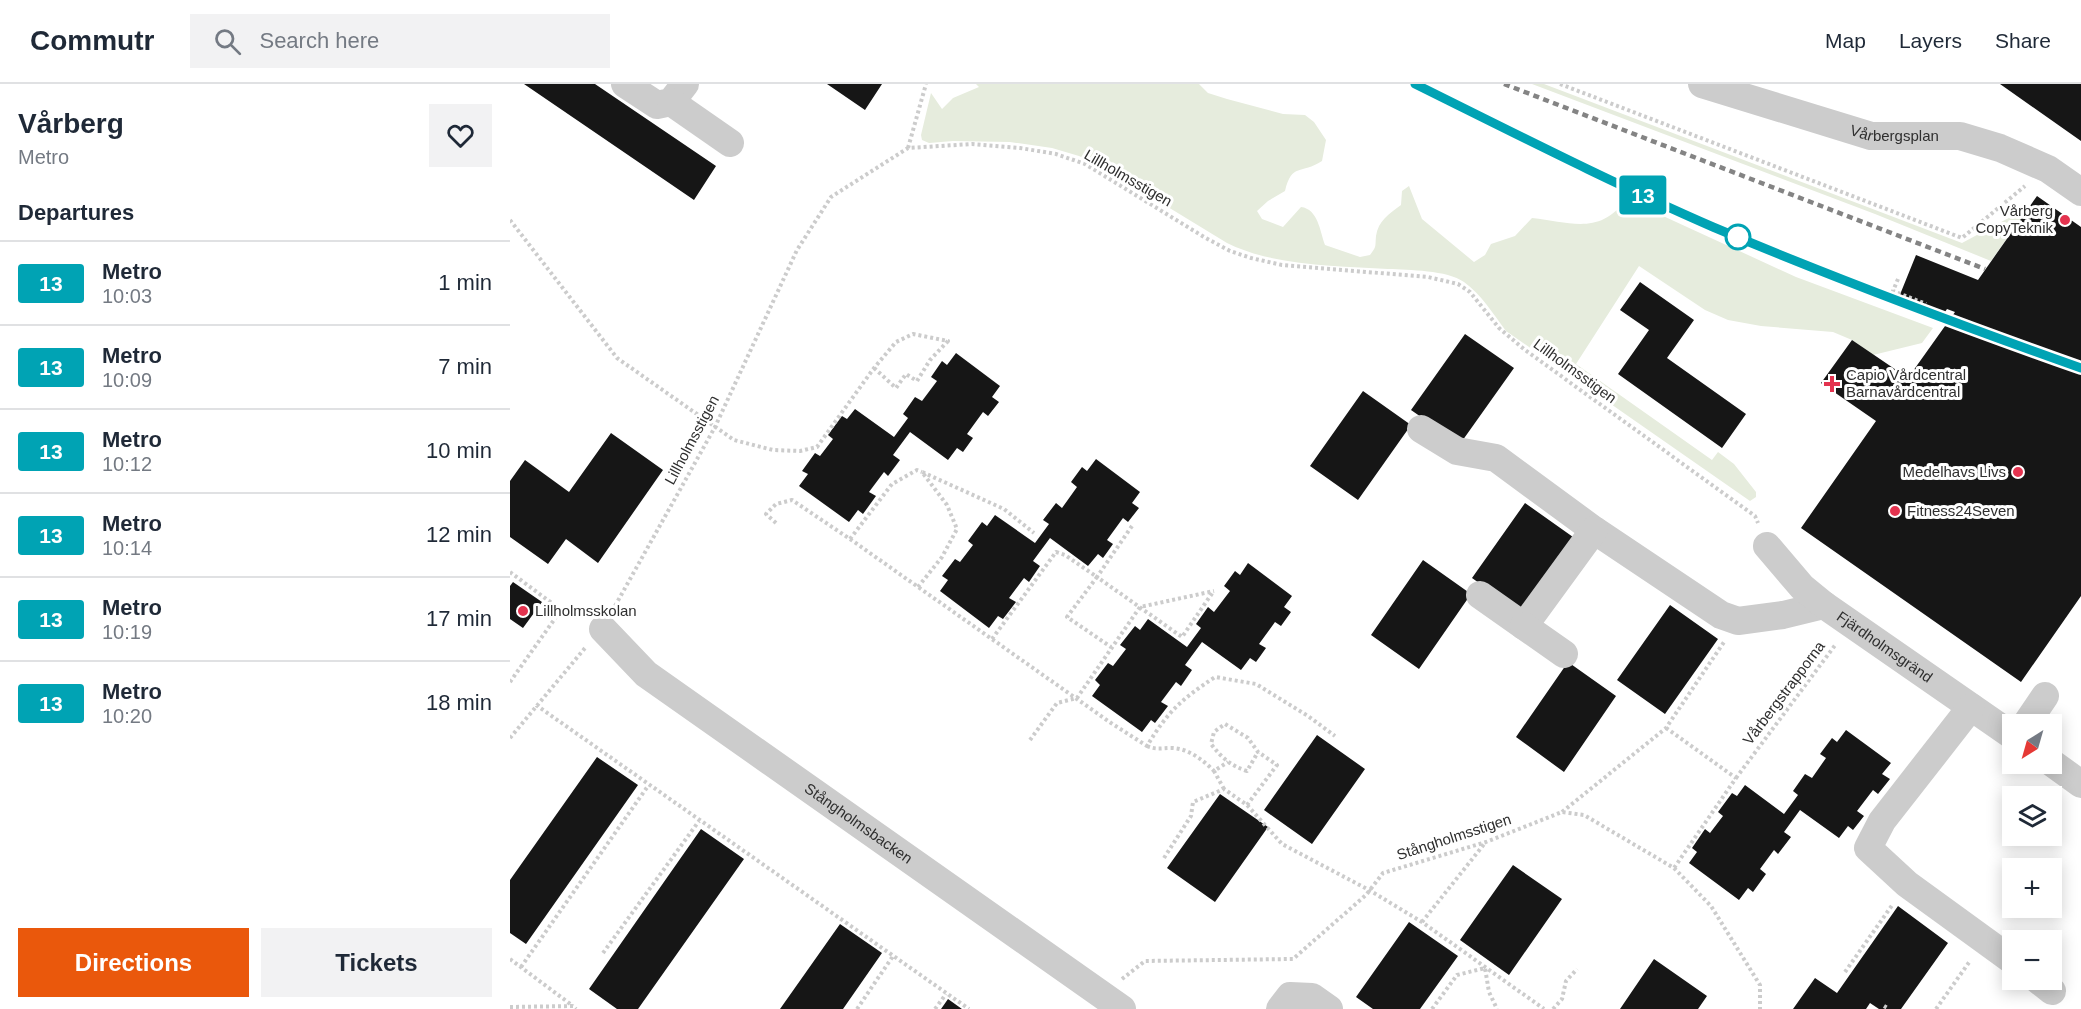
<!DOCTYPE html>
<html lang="en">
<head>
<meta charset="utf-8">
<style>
	:root { --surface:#fff; --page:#f2f2f3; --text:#1f2937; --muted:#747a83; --line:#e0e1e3; --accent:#ea580c }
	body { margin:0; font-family:Arial,sans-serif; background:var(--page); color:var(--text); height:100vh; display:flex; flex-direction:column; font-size:22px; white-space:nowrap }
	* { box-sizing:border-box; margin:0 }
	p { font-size:20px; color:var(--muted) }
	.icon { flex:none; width:33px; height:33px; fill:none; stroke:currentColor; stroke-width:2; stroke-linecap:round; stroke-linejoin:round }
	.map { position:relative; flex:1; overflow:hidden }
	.details { display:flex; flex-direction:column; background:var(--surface); width:510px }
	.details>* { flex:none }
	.badge { padding:0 12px; border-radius:4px; font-size:21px; line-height:39px }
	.needle { width:39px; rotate:217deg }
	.tools { position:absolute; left:1492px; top:630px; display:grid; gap:12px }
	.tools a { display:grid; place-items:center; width:60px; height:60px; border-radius:0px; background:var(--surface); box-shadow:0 3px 15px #0003; font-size:30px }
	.map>.badge { position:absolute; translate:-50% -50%; box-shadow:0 0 0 3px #fff }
	h2 { padding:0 18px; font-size:22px; line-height:54px }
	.round { display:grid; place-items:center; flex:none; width:63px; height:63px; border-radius:0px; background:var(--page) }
	.headline { display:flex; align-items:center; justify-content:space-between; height:102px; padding:0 18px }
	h1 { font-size:28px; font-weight:700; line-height:45px }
	.button { display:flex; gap:12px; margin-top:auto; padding:12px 18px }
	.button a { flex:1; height:69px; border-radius:0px; background:var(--accent); color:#fff; font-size:24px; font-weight:700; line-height:69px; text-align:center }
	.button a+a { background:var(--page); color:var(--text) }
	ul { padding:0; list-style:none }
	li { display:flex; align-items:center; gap:18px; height:84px; padding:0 18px; border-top:2px solid var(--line) }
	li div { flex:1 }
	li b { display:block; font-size:22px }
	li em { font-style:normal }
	li .badge { min-width:66px; font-weight:700; text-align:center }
	header { display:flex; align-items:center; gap:36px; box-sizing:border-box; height:84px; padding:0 30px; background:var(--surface); border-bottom:2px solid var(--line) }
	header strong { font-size:28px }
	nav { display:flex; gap:33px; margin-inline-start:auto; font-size:21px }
	.search { width:420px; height:54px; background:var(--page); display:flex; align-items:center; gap:15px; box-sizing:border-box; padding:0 21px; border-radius:0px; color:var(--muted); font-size:22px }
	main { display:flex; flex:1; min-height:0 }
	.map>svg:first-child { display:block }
</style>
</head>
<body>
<header>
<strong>Commutr</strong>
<div class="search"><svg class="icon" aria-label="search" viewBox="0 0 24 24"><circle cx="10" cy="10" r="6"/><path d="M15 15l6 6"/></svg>Search here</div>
<nav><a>Map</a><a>Layers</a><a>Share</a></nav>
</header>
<main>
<section class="details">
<div class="headline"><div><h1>Vårberg</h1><p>Metro</p></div><a class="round"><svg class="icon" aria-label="heart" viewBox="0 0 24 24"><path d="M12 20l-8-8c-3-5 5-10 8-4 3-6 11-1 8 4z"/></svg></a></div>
<h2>Departures</h2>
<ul>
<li><span class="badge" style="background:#00a3b4;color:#fff">13</span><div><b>Metro</b><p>10:03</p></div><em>1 min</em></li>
<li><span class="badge" style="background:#00a3b4;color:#fff">13</span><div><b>Metro</b><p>10:09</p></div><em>7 min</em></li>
<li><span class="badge" style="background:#00a3b4;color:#fff">13</span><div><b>Metro</b><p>10:12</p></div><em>10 min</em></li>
<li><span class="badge" style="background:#00a3b4;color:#fff">13</span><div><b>Metro</b><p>10:14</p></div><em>12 min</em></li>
<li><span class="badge" style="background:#00a3b4;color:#fff">13</span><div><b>Metro</b><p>10:19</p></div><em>17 min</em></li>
<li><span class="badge" style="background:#00a3b4;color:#fff">13</span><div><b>Metro</b><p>10:20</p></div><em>18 min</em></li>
</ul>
<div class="button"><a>Directions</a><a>Tickets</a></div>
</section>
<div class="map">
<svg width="1571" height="925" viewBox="0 0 1571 925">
	<rect width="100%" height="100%" fill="#fff"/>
	<path fill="#e6ecdd" d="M466 0H689L698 9 717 15 773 30 795 31 804 38 816 56 812 77C791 91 782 78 775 107L758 117 747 127 752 135 773 143 791 123C808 125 810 147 815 161L850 173 860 171C867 162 865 163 866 152 868 137 879 130 891 121L892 107 899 102 912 135 964 178 975 171 981 160 1005 152 1022 134C1060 138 1090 152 1116 115L1286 193 1423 244 1412 259 1363 271 1342 256 1323 248 1251 242 1218 236 1195 226 1129 182 1066 280 1202 376 1208 368 1224 380 1246 408V413L1240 417 996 247C984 231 971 210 954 198 937 186 899 186 878 185 827 182 763 182 717 159L594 84 569 72 542 64 500 58 443 57 419 59 412 56 411 51 421 9 432 25 443 14 469 3Z
		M1022 0H1034L1452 159 1519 123 1481 177 1365 130Z"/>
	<path fill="#161616" d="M14 0H85L206 82 184 116Z
		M317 0H372L355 26Z
		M1490 0H1571V57Z
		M1527 112 1571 143V512L1511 598 1291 444 1366 337 1311 299 1342 256 1398 294 1445 228 1437 225 1433 231 1389 213 1406 171 1468 196Z
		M1130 198 1184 236 1157 274 1236 330 1212 364 1108 290 1139 246 1110 226Z
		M955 250 1004 284 950 360 901 326Z
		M446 269 490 302 482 313 489 318 478 332 473 328 457 350 463 354 453 368 447 364 438 376 400 348 383 371 390 376 378 392 374 388 359 408 366 412 353 430 348 426 339 438 289 402 298 390 292 387 305 369 310 372 323 355 318 351 332 332 337 335 345 325 384 353 398 334 393 330 405 313 412 317 427 297 421 293 432 277 437 281Z
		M853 307 901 341 848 416 800 382Z
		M101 349 153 386 88 479 56 455 38 480 0 453V397L15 376 59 408Z
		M586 375 630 408 622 419 629 424 618 438 613 434 597 456 603 460 593 474 588 470 578 482 540 454 523 477 530 482 519 498 514 494 499 514 506 518 493 535 488 532 479 544 430 507 438 496 432 492 445 475 450 478 463 461 458 457 472 438 477 442 485 431 525 459 539 440 533 436 546 419 552 424 567 403 561 398 572 383 577 387Z
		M1015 419 1063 453 1010 528 962 494Z
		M913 476 961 510 909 585 861 551Z
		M738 479 782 512 774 523 781 528 771 542 765 538 749 560 756 564 746 578 740 574 731 586 692 558 675 581 682 586 671 602 666 598 651 618 658 622 645 639 641 636 632 648 582 612 590 601 585 596 598 579 603 582 616 565 610 561 625 542 630 546 638 535 677 563 691 544 686 540 698 523 704 528 720 507 714 502 725 487 730 491Z
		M3 498 32 518 13 544 0 535V502Z
		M1160 521 1208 555 1155 630 1107 596Z
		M1058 578 1106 612 1054 688 1006 653Z
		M1336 646 1381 679 1372 690 1380 695 1368 710 1363 706 1347 727 1354 732 1343 746 1338 742 1329 754 1290 726 1274 748 1281 753 1268 770 1264 766 1250 785 1256 790 1243 808 1238 804 1229 816 1179 779 1187 768 1182 764 1195 745 1200 749 1213 732 1208 728 1222 709 1227 712 1235 701 1274 730 1288 711 1283 707 1295 690 1302 694 1316 674 1310 670 1322 654 1327 658Z
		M807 651 855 685 802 760 754 726Z
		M87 673 128 701 16 860 0 849V796Z
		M710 710 758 743 705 818 657 784Z
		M191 745 234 775 128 925H107L79 905Z
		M1003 781 1052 815 999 891 950 856Z
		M1388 822 1438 859 1391 925H1369L1360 919 1356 925H1283L1305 894 1327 909Z
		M899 838 948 872 910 925H863L846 913Z
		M330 840 372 869 333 925H270Z
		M1144 875 1197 912 1188 925H1110Z
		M438 915 452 925H431Z"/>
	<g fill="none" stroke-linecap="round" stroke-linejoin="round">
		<path stroke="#ccc" stroke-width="4" stroke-dasharray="3 3" stroke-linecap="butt" d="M1050 0 1452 154 1515 102
			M398 64 416 0
			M0 136 107 274 224 356 263 366 290 367 307 363 364 284 386 258 403 250 438 257 420 276 407 297 396 290 386 304 364 284
			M1388 195 1383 207 1416 220
			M266 439 256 430 266 420 282 416 340 455 601 639 637 662C658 627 672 615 705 593L746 600 798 632 825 652
			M622 442 587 493 672 553 703 508
			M340 455 382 400 407 386 412 388
			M0 488 51 526 69 534
			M408 503 432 473 447 445 437 421 412 388 494 425 524 449
			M105 522 205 343 287 166 321 113 398 64 462 60 510 64 546 70 575 80 694 153 720 167 741 174 772 181 918 193 948 200 960 208 989 244 1015 266 1245 432 1248 439
			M482 555 546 468 555 471 587 493 557 533 601 563
			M0 598 51 526
			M26 621 459 925
			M1156 644 1226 694 1164 784
			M0 654 75 564
			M520 656 547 619 567 614 630 523 704 507
			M637 662C646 666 651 664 661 664 678 664 693 676 704 687
			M1226 694 1326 560
			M714 705 704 687 718 678
			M737 721 767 681 748 668 738 654 715 640 704 648 701 660C712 674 721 682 737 687L748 668
			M1052 728 1156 644 1214 558
			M654 774 681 732 683 718 714 705 737 721 772 760 859 806 912 838 1034 925
			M912 838 975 759
			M93 869 189 737
			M0 875 63 922
			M11 883 138 702
			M1335 888 1383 820
			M612 895 635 877 783 875 856 811 873 789 976 758 1052 728 1074 731 1164 784 1201 822 1250 901V925
			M1374 922 1379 925
			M0 923 63 922 66 925
			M347 925 383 872
			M425 925 436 910
			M922 925 947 891 975 884 979 908 987 925
			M1043 925 1052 915 1056 897 1067 885
			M1426 925 1460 877"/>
		<g stroke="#ccc" stroke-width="28">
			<path d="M115 0 147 21 161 18 175 0"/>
			<path id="s1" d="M1192 0 1361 52H1450L1490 64 1538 85 1571 108"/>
			<path d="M161 18 220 59"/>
			<path d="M911 345 947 367 986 374 1084 446 1211 531 1228 537 1273 531 1314 521"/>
			<path id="s2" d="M1257 462 1292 503 1314 521 1503 652"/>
			<path d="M970 511 1014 542 1084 446"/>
			<path d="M1014 542 1054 570"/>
			<path id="s3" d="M93 545 136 590 612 925"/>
			<path d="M1461 623 1372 737 1358 764 1397 800 1503 877"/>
			<path d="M1516 640 1535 612"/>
			<path d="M1542 679 1571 700"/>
			<path d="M1528 896 1542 907"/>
			<path d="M770 925 780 912 802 913 819 925"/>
		</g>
		<path stroke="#848484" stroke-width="4.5" stroke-dasharray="6 4.5" stroke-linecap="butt" d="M905 0 1156 122 1311 187 1431 233
			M994 0 1475 185"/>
	</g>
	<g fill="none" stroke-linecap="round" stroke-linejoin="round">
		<defs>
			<path id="line" d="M905 0C1004 49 1102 99 1203 143 1324 194 1447 240 1571 284"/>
		</defs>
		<use href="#line" stroke="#fff" stroke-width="14"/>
		<use href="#line" stroke="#00a3b4" stroke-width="9"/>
	</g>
	<g fill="#e4334f" stroke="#fff" stroke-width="2">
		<circle cx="1555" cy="136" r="6"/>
		<path d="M1319 291h6v6h6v6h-6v6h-6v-6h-6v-6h6z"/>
		<circle cx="1508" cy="388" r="6"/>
		<circle cx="1385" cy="427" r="6"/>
		<circle cx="13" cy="527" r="6"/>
	</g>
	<circle fill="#fff" stroke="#00a3b4" stroke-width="3" cx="1228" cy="153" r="12"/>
	<g text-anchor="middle" stroke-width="6" stroke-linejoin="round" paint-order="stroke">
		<g font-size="15" fill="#2f2f2f" stroke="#fff">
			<text dy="5" stroke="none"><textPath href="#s1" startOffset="200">Vårbergsplan</textPath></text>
			<text transform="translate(618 94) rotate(30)" y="5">Lillholmsstigen</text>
			<text transform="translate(1065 287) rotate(36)" y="5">Lillholmsstigen</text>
			<text transform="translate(182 356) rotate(-62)" y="5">Lillholmsstigen</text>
			<text dy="5" stroke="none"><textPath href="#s2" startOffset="156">Fjärdholmsgränd</textPath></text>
			<text transform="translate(1274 609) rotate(-53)" y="5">Vårbergstrapporna</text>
			<text dy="5" stroke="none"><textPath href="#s3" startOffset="322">Stångholmsbacken</textPath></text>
			<text transform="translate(944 753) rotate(-18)" y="5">Stångholmsstigen</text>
		</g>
		<g font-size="15" fill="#2f2f2f" stroke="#fff" text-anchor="start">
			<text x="1543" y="132" text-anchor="end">Vårberg<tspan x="1543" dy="17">CopyTeknik</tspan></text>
			<text x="1336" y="296">Capio Vårdcentral<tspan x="1336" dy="17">Barnavårdcentral</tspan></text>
			<text x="1496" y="393" text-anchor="end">Medelhavs Livs</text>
			<text x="1397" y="432">Fitness24Seven</text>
			<text x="25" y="532">Lillholmsskolan</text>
		</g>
	</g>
</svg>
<div class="tools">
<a><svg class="needle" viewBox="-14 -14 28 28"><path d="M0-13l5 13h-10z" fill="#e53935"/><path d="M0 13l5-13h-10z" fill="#747a83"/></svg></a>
<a><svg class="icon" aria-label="layers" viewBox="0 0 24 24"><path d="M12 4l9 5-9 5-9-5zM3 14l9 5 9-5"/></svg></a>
<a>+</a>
<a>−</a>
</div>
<b class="badge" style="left:1133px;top:111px;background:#00a3b4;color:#fff">13</b>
</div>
</main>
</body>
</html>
